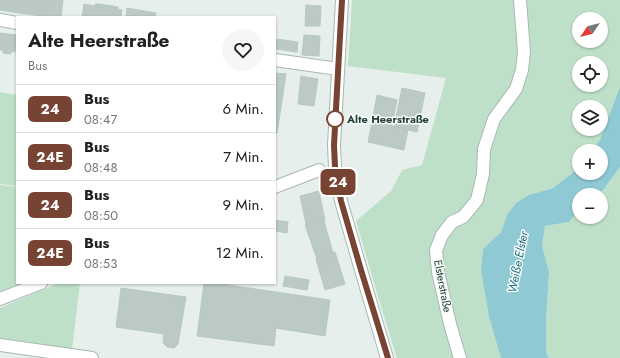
<!DOCTYPE html>
<html lang="de">
<head>
<meta charset="utf-8">
<style>
	:root { --surface:#fff; --page:#f6f6f6; --text:#222; --muted:#767676; --line:#e0e0e0 }
	body { margin:0; font-family:Jost,sans-serif; background:var(--page); color:var(--text); height:100vh; display:flex; flex-direction:column; font-size:15px; white-space:nowrap }
	* { box-sizing:border-box; margin:0 }
	p { font-size:13px; color:var(--muted) }
	.icon { flex:none; width:22px; height:22px; fill:none; stroke:currentColor; stroke-width:2; stroke-linecap:round; stroke-linejoin:round }
	.map { position:relative; flex:1; overflow:hidden }
	.drawer { position:absolute; left:16px; top:16px; width:260px; height:268px; display:flex; flex-direction:column; background:var(--surface); border-radius:0px; box-shadow:0 1px 3px #0004 }
	.drawer>* { flex:none }
	.badge { padding:0 8px; border-radius:6px; font-size:14px; line-height:26px }
	.needle { width:26px; rotate:235deg }
	.tools { position:absolute; left:572px; top:12px; display:grid; gap:8px }
	.tools a { display:grid; place-items:center; width:36px; height:36px; border-radius:50%; background:var(--surface); box-shadow:0 1px 3px #0004; font-size:20px }
	.map>.badge { position:absolute; translate:-50% -50%; box-shadow:0 0 0 2px #fff }
	.round { display:grid; place-items:center; flex:none; width:42px; height:42px; border-radius:21px; background:var(--page) }
	.overview { display:flex; align-items:center; justify-content:space-between; height:68px; padding:0 12px }
	h1 { font-size:19px; font-weight:700; line-height:30px }
	ul { padding:0; list-style:none }
	li { display:flex; align-items:center; gap:12px; height:48px; padding:0 12px; border-top:1px solid var(--line) }
	li div { flex:1 }
	li b { display:block; font-size:15px }
	li em { font-style:normal }
	li .badge { min-width:44px; font-weight:700; text-align:center }
	.map>svg:first-child { display:block }
</style>
</head>
<body>
<div class="map">
<svg width="620" height="358" viewBox="0 0 620 358">
	<rect width="100%" height="100%" fill="#e6efeb"/>
	<path fill="#bfe0c8" fill-rule="evenodd" d="M352 0H620V87L600 140 591 151H579V166L575 171 553 188 529 195 507 215 501 232 483 249 481 270 489 317 501 358H397L379 300 356 221 391 191 402 170 422 165 446 78 348 66ZM579 19H601V41H579ZM579 63H601V85H579ZM579 107H601V129H579Z
		M0 92 17 95V186L0 184Z
		M620 167V358H549L546 352V322L549 272 542 246 545 226 569 222 579 210V217H601V195H597L604 189Z
		M0 185 17 187V283H24L2 292H0Z
		M59 283H80L72 350 0 338V308Z"/>
	<path fill="#8ec9d4" d="M620 87V167L604 189 597 195H579V210L569 222 545 226 542 246 549 272 546 322V352L549 358H501L489 317 481 270 483 249 501 232 507 215 516 203 529 195 553 188 575 171 579 166V173H601V151H591L600 140Z"/>
	<path fill="#bbcac4" stroke="#b8c9c2" d="M0 0H21L19 13 0 10Z
		M21 0H45L42 16 19 13Z
		M45 0H63L61 17 42 16Z
		M84 4 95 6V4H99L97 17H82Z
		M99 4 118 7V9L122 10 121 17H97Z
		M306 5 321 6 320 26H305Z
		M127 8 156 13 155 17H126Z
		M0 33 17 35 15 52 11 51V54L3 53V50H0Z
		M304 35 320 36 319 56 302 55Z
		M277 39 298 42 297 52 276 49Z
		M275 73 286 74 282 101 275 100Z
		M301 76 318 79 314 106 298 104Z
		M402 88 425 93 417 132 394 127Z
		M377 95 397 100 392 126 372 122Z
		M275 100 282 101 277 133H275Z
		M372 122 408 130 404 150 368 142Z
		M319 191 325 221 306 224 300 196Z
		M275 220 288 222 287 233 275 231Z
		M324 221 333 253 317 259 305 225Z
		M335 252 345 284 325 290 316 259Z
		M285 276 309 280 307 290 283 286Z
		M204 283H215L330 300 325 336 276 328 274 346 197 336Z
		M121 288 186 297 178 344 174 348 167 347 163 343 164 334 116 327Z"/>
	<g fill="none" stroke-linecap="round" stroke-linejoin="round">
		<defs>
			<path id="minor" d="M342 0 334 145 335 167 341 201 361 270 387 358
				M0 20 17 23
				M275 60 338 69
				M275 187 319 170
				M0 299 41 283
				M0 345 92 358
				M460 358 450 324 438 272 436 250 442 235 452 222 463 217 477 200 483 174 484 149 494 119 516 89 522 70 524 52 520 0"/>
		</defs>
		<use href="#minor" stroke="#a8b8b2" stroke-width="14"/>
		<use href="#minor" stroke="#fff" stroke-width="12"/>
	</g>
	<g fill="none" stroke-linecap="round" stroke-linejoin="round">
		<defs>
			<path id="line" d="M342 0 334 145 335 167 341 201 361 270 388 358"/>
		</defs>
		<use href="#line" stroke="#fff" stroke-width="9"/>
		<use href="#line" stroke="#774332" stroke-width="6"/>
	</g>
	<circle fill="#fff" stroke="#774332" stroke-width="2" cx="335" cy="119" r="8"/>
	<g text-anchor="middle" stroke-width="3" stroke-linejoin="round" paint-order="stroke">
		<g font-size="11" font-weight="bold" fill="#24423a" stroke="#f7fbf9" text-anchor="start">
			<text x="347" y="123">Alte Heerstraße</text>
		</g>
		<g font-size="11" fill="#24423a" stroke="#f7fbf9">
			<text transform="translate(443 286) rotate(79)" y="4">Elsterstraße</text>
		</g>
		<g font-size="12" font-style="italic" fill="#1c6f80" stroke="#f7fbf9">
			<text transform="translate(518 262) rotate(-79)" y="4">Weiße Elster</text>
		</g>
	</g>
</svg>
<div class="tools">
<a><svg class="needle" viewBox="-14 -14 28 28"><path d="M0-13l5 13h-10z" fill="#e53935"/><path d="M0 13l5-13h-10z" fill="#767676"/></svg></a>
<a><svg class="icon" aria-label="locate" viewBox="0 0 24 24"><circle cx="12" cy="12" r="6"/><path d="M12 2v4M12 18v4M2 12h4M18 12h4"/></svg></a>
<a><svg class="icon" aria-label="layers" viewBox="0 0 24 24"><path d="M12 4l9 5-9 5-9-5zM3 14l9 5 9-5"/></svg></a>
<a>+</a>
<a>−</a>
</div>
<b class="badge" style="left:338px;top:182px;background:#774332;color:#fff">24</b>
<section class="drawer">
<div class="overview"><div><h1>Alte Heerstraße</h1><p>Bus</p></div><a class="round"><svg class="icon" aria-label="heart" viewBox="0 0 24 24"><path d="M12 20l-8-8c-3-5 5-10 8-4 3-6 11-1 8 4z"/></svg></a></div>
<ul>
<li><span class="badge" style="background:#774332;color:#fff">24</span><div><b>Bus</b><p>08:47</p></div><em>6 Min.</em></li>
<li><span class="badge" style="background:#774332;color:#fff">24E</span><div><b>Bus</b><p>08:48</p></div><em>7 Min.</em></li>
<li><span class="badge" style="background:#774332;color:#fff">24</span><div><b>Bus</b><p>08:50</p></div><em>9 Min.</em></li>
<li><span class="badge" style="background:#774332;color:#fff">24E</span><div><b>Bus</b><p>08:53</p></div><em>12 Min.</em></li>
</ul>
</section>
</div>
</body>
</html>
